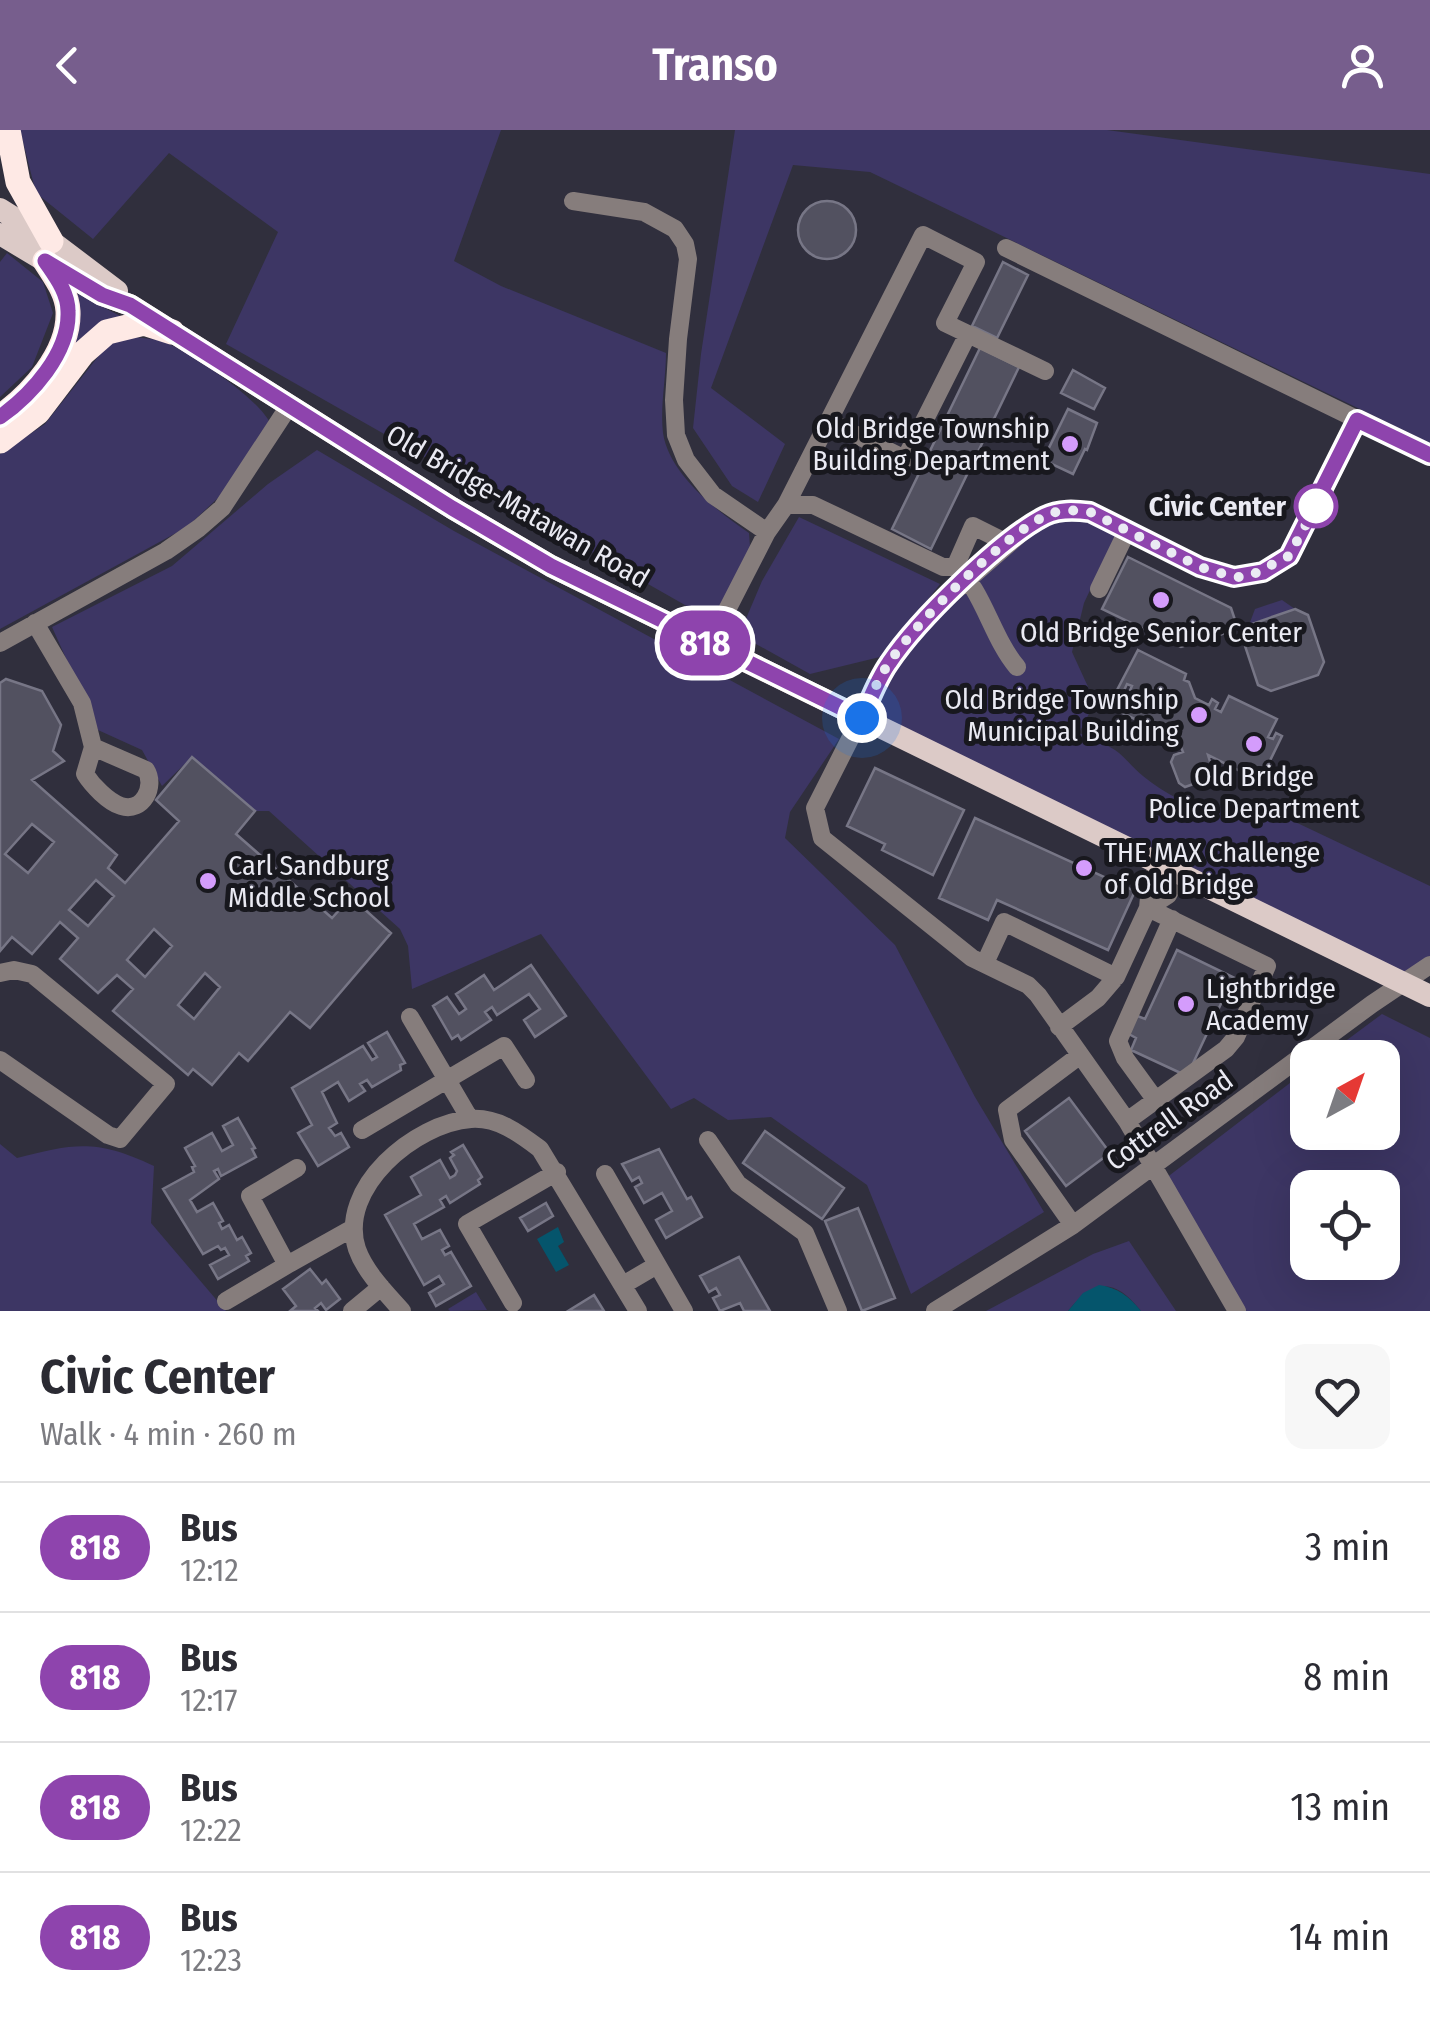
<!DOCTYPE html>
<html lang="en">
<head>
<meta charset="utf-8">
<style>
	:root { --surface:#fff; --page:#f7f7f7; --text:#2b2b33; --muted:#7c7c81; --line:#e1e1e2; --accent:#775e8d }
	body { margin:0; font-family:"Fira Sans Condensed",sans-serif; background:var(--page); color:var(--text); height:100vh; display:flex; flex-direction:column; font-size:38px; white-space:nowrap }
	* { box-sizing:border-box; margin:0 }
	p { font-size:32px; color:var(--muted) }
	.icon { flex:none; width:55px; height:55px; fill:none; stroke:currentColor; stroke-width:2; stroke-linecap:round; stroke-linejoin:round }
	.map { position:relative; height:1181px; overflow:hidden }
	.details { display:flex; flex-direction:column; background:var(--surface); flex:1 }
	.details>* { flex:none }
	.badge { padding:0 20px; border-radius:32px; font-size:35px; line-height:65px }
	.needle { width:65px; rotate:40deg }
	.fabs { position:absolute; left:1290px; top:910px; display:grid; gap:20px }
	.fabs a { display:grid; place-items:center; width:110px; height:110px; border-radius:20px; background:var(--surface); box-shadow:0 10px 40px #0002; font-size:50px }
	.you { position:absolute; width:50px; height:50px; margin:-25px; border:8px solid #fff; border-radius:50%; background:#1a73e8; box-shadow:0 0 0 15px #1a73e833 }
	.map>.badge { position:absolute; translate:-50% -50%; box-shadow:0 0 0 5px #fff }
	.round { display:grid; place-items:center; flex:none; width:105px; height:105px; border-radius:20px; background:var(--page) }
	.overview { display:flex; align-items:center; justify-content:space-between; height:170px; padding:0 40px }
	h1 { font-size:48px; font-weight:700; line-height:75px }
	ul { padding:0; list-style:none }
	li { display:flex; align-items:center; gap:30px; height:130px; padding:0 40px; border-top:2px solid var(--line) }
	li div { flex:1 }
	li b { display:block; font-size:38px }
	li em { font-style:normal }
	li .badge { min-width:110px; font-weight:700; text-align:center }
	header { display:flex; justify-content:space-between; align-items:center; height:130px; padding:0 40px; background:var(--accent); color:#fff; font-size:45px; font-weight:700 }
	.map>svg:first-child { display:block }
</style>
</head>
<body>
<header><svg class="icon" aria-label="back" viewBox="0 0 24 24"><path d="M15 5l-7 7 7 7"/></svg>Transo<svg class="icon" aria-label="person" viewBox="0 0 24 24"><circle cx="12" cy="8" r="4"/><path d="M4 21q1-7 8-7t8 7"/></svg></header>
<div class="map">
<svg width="1430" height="1181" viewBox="0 0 1430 1181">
	<rect width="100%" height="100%" fill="#302f3d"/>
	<path fill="#3d3664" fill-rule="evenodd" d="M20 0H501L454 131 501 156 666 223C666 248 660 277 663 303 669 344 717 381 749 403L751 430 729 473 699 483 226 214 278 102 169 23 93 109 36 63Z
		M735 0H1107L1430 44V313L870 42 793 35 711 258 785 314 758 372 732 356 693 298 701 224Z
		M7 123 43 152 53 183 32 237 0 267V132Z
		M78 164 124 188 73 220 76 165Z
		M128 206C139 208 151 208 161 211 187 219 259 269 270 293L236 351 187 397 0 499V324L45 294 108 214Z
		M317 320 454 401 839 609 790 682 785 708 895 815 975 967 1044 1082 911 1164 867 1055 771 987 728 990 694 968 671 979 541 804 412 859 408 816 400 799 269 681H255L192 627 162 656 142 620 98 600 52 497 172 436 268 354Z
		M1070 380 1120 396 1084 473 1072 522 1095 572 1079 603C1091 608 1104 613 1115 620 1125 627 1133 638 1143 646 1174 671 1213 690 1249 670L1430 756V835L1403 853 862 589 888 534 968 447Z
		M799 387 940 454 884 526 810 544 756 514 745 491 762 451Z
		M1282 470 1295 479 1249 495 1255 479Z
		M1382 884 1430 908V1181H1231L1157 1055 1307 940 1308 1002H1382V928L1324 927ZM1308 1058H1382V1132H1308Z
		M0 1014 17 1028C75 1013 97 1009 154 1036L151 1093 226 1181H0Z
		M1129 1111 1176 1181H1141C1114 1147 1094 1149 1068 1181H986L1093 1124Z
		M476 1162 487 1180 450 1181 448 1179Z"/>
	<path fill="#05556c" d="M558 1097 564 1112 558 1116 569 1135 556 1142 537 1109Z
		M1099 1155C1118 1158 1129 1166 1141 1181H1068L1083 1163Z"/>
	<path fill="#525160" stroke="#777686" stroke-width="2.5" fill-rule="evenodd" d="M798 100a29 29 0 1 1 58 0a29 29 0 1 1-58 0Z
		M1003 132 1028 145 997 208 972 196Z
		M980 218 1019 237 931 419 892 399Z
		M1073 240 1105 258 1094 279 1061 263Z
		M1068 279 1097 293 1087 320 1085 319 1073 344 1043 330Z
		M1128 427 1231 478 1235 490 1229 502 1181 517 1102 479Z
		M1295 479 1308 485 1324 532 1318 545 1271 561 1258 555 1242 507 1249 495Z
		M1138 520 1186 544 1184 550 1189 552 1195 568 1209 575 1212 569 1218 573 1215 579 1221 582 1229 566 1277 589 1268 607 1273 609 1276 603 1282 606 1260 651 1208 625 1212 638 1208 649 1185 657 1179 653 1171 632 1174 625 1183 622 1178 610 1120 582 1132 556 1127 554 1121 567 1115 564Z
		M6 549 42 561 61 595 53 621 64 631 32 650 117 725 108 738 125 753 179 691 156 670 192 627 255 681 236 704 332 788 351 767 391 803 310 898 290 882 248 931 239 923 212 955 193 939 188 945 113 881 133 859 117 845 98 863 60 829 78 808 60 792 32 824 12 807 0 821V553ZM32 694 54 712 28 743 5 724ZM96 750 114 766 88 796 69 780ZM154 799 172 816 145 847 127 830ZM205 843 220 857 194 889 178 875Z
		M875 638 964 680 933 745 882 720 885 714 847 696Z
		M975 688 1135 761 1108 820 997 770 988 790 939 768Z
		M1177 820 1237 849 1231 862 1227 861 1187 946 1131 920 1136 908 1127 903 1135 885 1145 889Z
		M531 835 566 886 535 907 524 890 540 879 529 864 497 885 492 877 485 882 491 890 461 910 458 905 452 909 433 876 447 867 459 884 466 879 456 864 484 845 494 860Z
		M387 902 405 933 400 935 401 940 372 957 367 950 360 954 365 961 349 971 338 952 322 962 337 993 329 998 335 1006 341 1003 349 1017 318 1036 298 1003 312 995 292 958 363 916 372 930 377 927 368 913Z
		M1069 968 1110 1023 1066 1056 1025 1001Z
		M238 988 255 1018 252 1019 256 1027 221 1046 218 1039 214 1041 219 1049 190 1070 197 1082 213 1073 223 1091 219 1093 222 1099 229 1095 237 1110 242 1107 251 1123 246 1126 249 1131 218 1149 210 1135 229 1125 225 1118 221 1120 218 1116 203 1124 163 1059 194 1042 192 1037 195 1036 185 1018 212 1003 222 1021 233 1015 223 996Z
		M765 1001 844 1058 822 1089 743 1033Z
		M463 1015 482 1047 478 1050 480 1054 450 1073 446 1066 440 1070 444 1077 414 1094 422 1109 440 1100 449 1116 442 1120 445 1125 451 1122 471 1156 436 1176 429 1163 444 1154 439 1146 424 1155 385 1085 421 1065 411 1047 440 1030 450 1048 455 1045 457 1041 450 1028 454 1025 451 1022Z
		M659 1019 687 1069 691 1067 702 1087 666 1108 656 1090 672 1081 662 1063 644 1073 635 1057 642 1053 639 1047 632 1051 622 1034Z
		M546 1073 553 1086 528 1101 520 1088Z
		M858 1078 895 1168 862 1181 825 1091Z
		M739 1127 770 1181H744L740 1173 720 1181 713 1168 720 1165 716 1158 709 1162 700 1146Z
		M310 1139 322 1154 326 1150 340 1169 326 1180 321 1173 315 1178 318 1181H290L296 1176 283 1159Z
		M594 1165 604 1181H568Z"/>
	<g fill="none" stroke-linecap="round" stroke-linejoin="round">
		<path stroke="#867d7c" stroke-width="18" d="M573 71 644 82 675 99 685 114 688 129 678 209 674 270 676 305 686 330 713 365 767 402
			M1006 118 1430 325
			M830 292 905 329 968 204
			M786 375 923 105 976 132 945 193 1045 241
			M955 437 973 396 1007 413
			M1099 459 1128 399
			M35 493 82 573 93 617 85 644C92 655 108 672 121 676 143 683 156 656 146 640L93 617
			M0 513 166 421 199 398 222 378 289 276
			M709 515 767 402 786 375H813L943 437H955C982 457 992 508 1017 537
			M1148 778 1168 765 1178 745
			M985 833 1004 792 1116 847
			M0 843 14 840 32 844 166 954 120 1009 108 1005 0 930
			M410 887 470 989
			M1059 897 1098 868 1116 847 1148 778 1150 756 1158 735
			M1157 972 1125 928 1118 911 1172 789
			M1127 991 1226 919 1236 907 1267 836 1148 778
			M362 1000 504 916 526 950
			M708 1010 738 1054 805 1103 838 1181
			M297 1038 250 1066 287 1135 353 1098
			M605 1044 684 1181
			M1073 1095 1013 1010 1007 980 1079 926
			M623 1155 657 1135
			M226 1171 287 1135
			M513 1173 467 1094 557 1042
			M352 1181 381 1157
			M402 1181C386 1163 365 1142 357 1119 337 1058 415 993 471 989 498 987 520 1004 540 1019L638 1181
			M935 1181 1073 1095 1372 874 1430 835
			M1237 1181 1127 991 1038 865 1028 855 972 828 822 708 815 678 888 534 933 480 1028 397 1048 384 1070 380 1090 381 1200 437 1234 447 1263 442 1289 426 1357 290"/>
		<path stroke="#dccac7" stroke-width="22" d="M0 79 51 111 117 161
			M0 104 102 165 130 175 452 378 551 436 1430 866"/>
		<path stroke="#fee9e5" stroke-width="25" d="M8 0 18 52 51 111
			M0 287C31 265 70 223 68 181 67 162 55 147 45 131
			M0 311 38 282 83 223 107 202 144 193 172 202"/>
	</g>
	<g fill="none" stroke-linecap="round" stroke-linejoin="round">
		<defs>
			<path id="line" d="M0 287C31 265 70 223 68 181 68 162 55 146 45 131L102 165 130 175 452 378 551 436 862 588C870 570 877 550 889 533 917 491 1000 409 1045 386 1059 379 1075 380 1090 382L1200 437 1234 447 1263 442 1289 426 1357 290 1430 325"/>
		</defs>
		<use href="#line" stroke="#fff" stroke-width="22"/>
		<use href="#line" stroke="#8e44ad" stroke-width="15"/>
		<path stroke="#eaeaf3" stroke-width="10" stroke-dasharray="0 18" d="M862 588C870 570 877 550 889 533 917 491 1000 409 1045 386 1059 379 1075 380 1090 382L1200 437 1234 447H1248L1289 426 1316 376"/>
	</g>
	<g fill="#d49cfc" stroke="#18181e" stroke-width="4">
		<circle cx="1070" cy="314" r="10"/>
		<circle cx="1161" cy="470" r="10"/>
		<circle cx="1199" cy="585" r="10"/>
		<circle cx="1254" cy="614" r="10"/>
		<circle cx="1084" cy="738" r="10"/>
		<circle cx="208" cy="751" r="10"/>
		<circle cx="1186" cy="874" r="10"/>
	</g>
	<circle fill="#fff" stroke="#8e44ad" stroke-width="5" cx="1316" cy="376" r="20"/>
	<g text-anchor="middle" stroke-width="10" stroke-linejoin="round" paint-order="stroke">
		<g font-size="28" fill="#eaeaf3" stroke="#18181e" text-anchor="start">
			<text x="1050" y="308" text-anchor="end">Old Bridge Township<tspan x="1050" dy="32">Building Department</tspan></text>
			<text x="1161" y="512" text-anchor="middle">Old Bridge Senior Center</text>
			<text x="1179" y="579" text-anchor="end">Old Bridge Township<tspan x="1179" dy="32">Municipal Building</tspan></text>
			<text x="1254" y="656" text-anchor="middle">Old Bridge<tspan x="1254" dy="32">Police Department</tspan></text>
			<text x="1104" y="732">THE MAX Challenge<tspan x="1104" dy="32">of Old Bridge</tspan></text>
			<text x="228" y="745">Carl Sandburg<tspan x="228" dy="32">Middle School</tspan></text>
			<text x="1206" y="868">Lightbridge<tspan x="1206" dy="32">Academy</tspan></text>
		</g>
		<g font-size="28" fill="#eaeaf3" stroke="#18181e">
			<text transform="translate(518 376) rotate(30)" y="10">Old Bridge-Matawan Road</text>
			<text transform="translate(1169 990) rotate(-36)" y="10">Cottrell Road</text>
		</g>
		<g font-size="28" font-weight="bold" fill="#eaeaf3" stroke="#18181e" text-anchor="end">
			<text x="1286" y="386">Civic Center</text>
		</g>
	</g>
</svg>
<div class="fabs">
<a><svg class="needle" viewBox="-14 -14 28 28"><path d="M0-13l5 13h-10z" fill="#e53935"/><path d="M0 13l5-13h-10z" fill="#7c7c81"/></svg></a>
<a><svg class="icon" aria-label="locate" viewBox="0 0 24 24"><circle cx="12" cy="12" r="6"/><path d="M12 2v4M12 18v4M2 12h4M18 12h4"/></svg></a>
</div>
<div class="you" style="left:862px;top:588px"></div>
<b class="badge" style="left:705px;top:513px;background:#8e44ad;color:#fff">818</b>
</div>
<section class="details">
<div class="overview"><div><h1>Civic Center</h1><p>Walk · 4 min · 260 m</p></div><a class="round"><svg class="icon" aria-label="heart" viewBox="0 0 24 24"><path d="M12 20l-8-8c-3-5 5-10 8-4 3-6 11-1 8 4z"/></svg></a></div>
<ul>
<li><span class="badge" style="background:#8e44ad;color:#fff">818</span><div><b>Bus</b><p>12:12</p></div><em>3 min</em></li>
<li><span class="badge" style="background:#8e44ad;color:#fff">818</span><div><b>Bus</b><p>12:17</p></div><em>8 min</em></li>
<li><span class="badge" style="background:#8e44ad;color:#fff">818</span><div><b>Bus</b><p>12:22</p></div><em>13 min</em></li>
<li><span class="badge" style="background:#8e44ad;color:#fff">818</span><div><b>Bus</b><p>12:23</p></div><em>14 min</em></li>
</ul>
</section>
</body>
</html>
